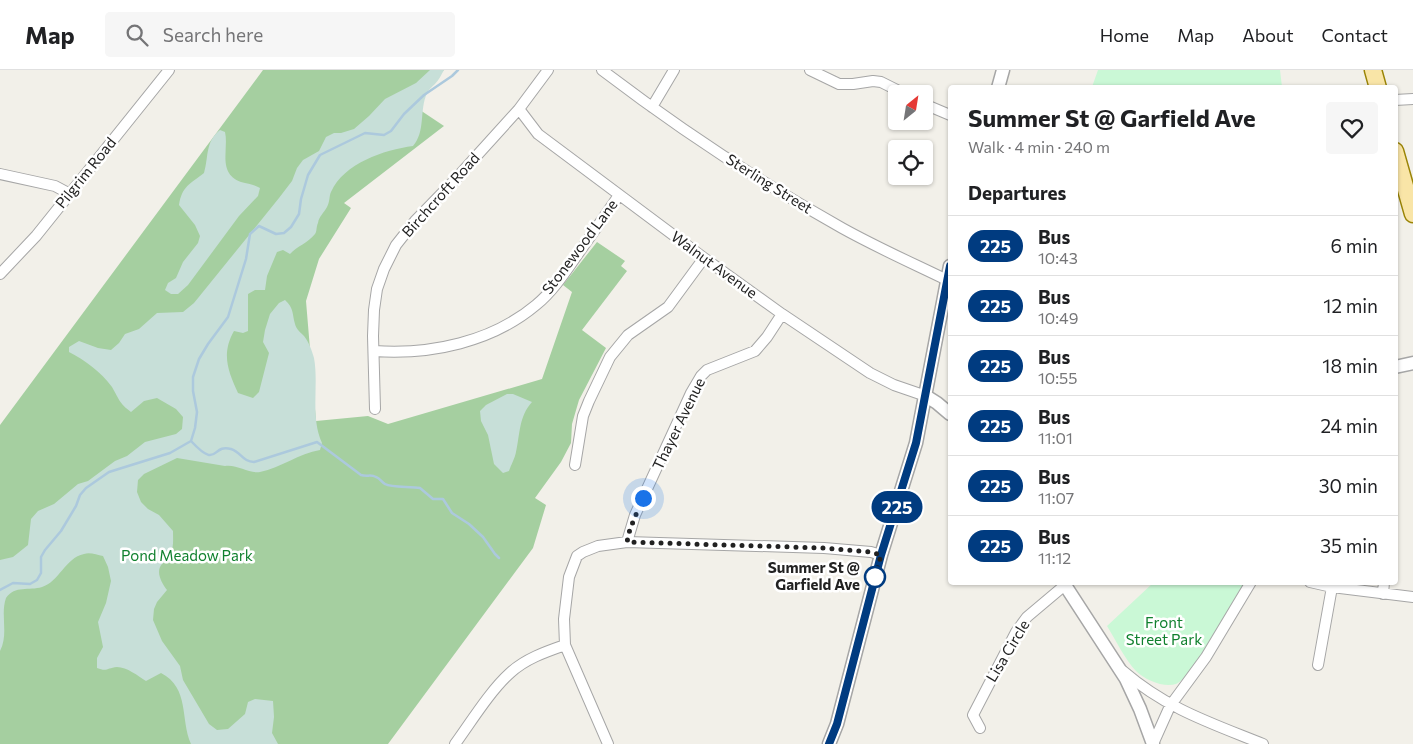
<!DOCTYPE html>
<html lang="en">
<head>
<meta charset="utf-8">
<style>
	:root { --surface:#fff; --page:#f6f6f6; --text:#202124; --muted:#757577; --line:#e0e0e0 }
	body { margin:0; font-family:Commissioner,sans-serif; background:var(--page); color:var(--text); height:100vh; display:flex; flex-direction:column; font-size:19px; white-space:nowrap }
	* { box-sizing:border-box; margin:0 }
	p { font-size:16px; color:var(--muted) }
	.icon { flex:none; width:28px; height:28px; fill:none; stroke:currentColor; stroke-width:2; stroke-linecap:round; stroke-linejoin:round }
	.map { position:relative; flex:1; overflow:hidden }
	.sheet { position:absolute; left:948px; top:15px; width:450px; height:500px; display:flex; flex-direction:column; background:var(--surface); border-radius:5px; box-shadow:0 1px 4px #0004 }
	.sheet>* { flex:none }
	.badge { padding:0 10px; border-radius:16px; font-size:18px; line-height:32px }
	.needle { width:32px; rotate:30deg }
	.buttons { position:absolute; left:888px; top:15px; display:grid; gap:10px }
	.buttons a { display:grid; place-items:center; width:45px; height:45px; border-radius:5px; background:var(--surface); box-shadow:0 1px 4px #0004; font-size:25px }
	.you { position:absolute; width:25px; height:25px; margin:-12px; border:4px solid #fff; border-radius:50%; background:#1a73e8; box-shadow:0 0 0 8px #1a73e833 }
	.map>.badge { position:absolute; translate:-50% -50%; box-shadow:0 0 0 2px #fff }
	h2 { padding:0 20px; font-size:19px; line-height:45px }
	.round { display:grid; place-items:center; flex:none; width:52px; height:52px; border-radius:5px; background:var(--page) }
	.overview { display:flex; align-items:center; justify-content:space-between; height:85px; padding:0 20px }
	h1 { font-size:24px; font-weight:700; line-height:38px }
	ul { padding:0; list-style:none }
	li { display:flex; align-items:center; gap:15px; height:60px; padding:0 20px; border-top:1px solid var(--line) }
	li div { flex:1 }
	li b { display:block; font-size:19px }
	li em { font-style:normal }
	li .badge { min-width:55px; font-weight:700; text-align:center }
	header { display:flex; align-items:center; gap:30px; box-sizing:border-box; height:70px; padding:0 25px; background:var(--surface); border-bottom:1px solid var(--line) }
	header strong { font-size:24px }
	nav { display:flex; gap:28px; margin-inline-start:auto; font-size:18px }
	.search { width:350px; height:45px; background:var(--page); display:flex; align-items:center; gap:12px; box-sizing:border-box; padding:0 18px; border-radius:5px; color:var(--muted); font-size:19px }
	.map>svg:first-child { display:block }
</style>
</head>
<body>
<header>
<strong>Map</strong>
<div class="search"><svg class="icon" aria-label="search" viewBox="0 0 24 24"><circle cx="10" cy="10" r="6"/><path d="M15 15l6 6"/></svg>Search here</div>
<nav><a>Home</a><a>Map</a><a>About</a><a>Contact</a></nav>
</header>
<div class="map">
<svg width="1413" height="674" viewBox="0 0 1413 674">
	<rect width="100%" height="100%" fill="#f2f0e9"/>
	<path fill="#a5cfa0" d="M263 0H444L408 32 444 56 344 133 351 138 319 189 306 231 316 351 368 346 388 354 542 309 572 222 563 215 597 172 625 191 621 196 627 201 582 260 606 278 579 330 572 354 571 373 561 392 535 428 546 435 533 478 388 674H0V355Z"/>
	<path fill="#c7dfd8" d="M430 0H444C441 5 439 10 435 14 432 17 429 19 427 23 419 41 426 61 413 76 384 80 344 93 331 122 329 126 330 132 327 137 324 143 319 146 318 153 316 157 317 162 315 164 308 173 297 176 290 184L283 180 277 182 267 206 265 220H255L248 224V261L243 263 234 261C221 284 228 301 238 323L253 328 259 322 269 283 263 272 265 260 270 244 279 233 285 230C294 238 292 244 295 254 296 259 301 263 304 266 309 272 312 281 314 288 319 315 310 347 322 373L320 380C299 383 281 398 260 402 249 404 237 394 225 396L177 388 144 404 138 410 137 422 141 432 148 439 159 445 173 461C173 470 174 477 170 485 168 490 165 491 162 494 155 502 162 513 167 520L157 532 154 539 153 550 162 571 180 596 183 610 209 654 217 660 228 659 245 644 248 632 255 629 273 631 274 647 272 663 278 674H191C180 649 190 618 161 603L146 611C138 606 127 597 117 597 107 598 107 602 97 598V588L103 577 98 552 106 533 111 511 108 497 103 486C97 485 90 482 84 484 65 488 59 512 42 517 29 521 15 515 6 528 0 545 9 564 0 581V490L13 487 28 475 31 449 38 441 54 434 78 414 88 411 115 391 127 386 145 372 176 364 182 359 183 347 176 339 157 328 144 331 131 342C119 333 119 329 112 317 101 302 85 290 69 282V277L79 271 98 278 111 280 119 273 125 264 139 259 157 243 183 242 194 233 279 128 292 111 297 98 303 90 319 81 326 67 334 63H341L354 59 369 46 385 29 416 13Z
		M220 60 225 62C229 79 217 103 241 112 248 114 253 114 260 118L258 126 239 146 188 215 178 224H171L165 220 168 213 176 208 183 192 198 173 200 166 195 155 179 135C182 116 190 114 204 103 209 86 205 72 220 60Z
		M507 324H513L532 332C519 346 520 364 516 382 515 388 511 395 509 401L503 403 494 394 488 365 481 351 480 341 486 335Z"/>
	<path fill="#caf8d6" d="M1098 0H1280L1282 17H1092Z
		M1153 513H1245C1234 531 1193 608 1176 614 1164 618 1145 610 1136 601 1126 591 1115 569 1107 556Z"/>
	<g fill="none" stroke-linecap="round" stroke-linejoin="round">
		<path stroke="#acc9dd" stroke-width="2.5" d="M191 371C219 401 211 373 231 379 241 382 243 392 254 392L317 372 361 405C367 407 371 404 376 407 380 408 382 413 385 414 392 418 411 416 420 418L433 429H443L452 443 469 454 483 467 495 484 499 488
			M0 520 13 513 30 514 37 510 41 503V487L45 480 61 461 76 436 80 425 86 418 109 402 170 383 191 371 195 358 197 342 193 321V307L199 289 208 274 228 247 246 189 250 164 259 156 276 164 284 163 291 157 299 144 301 129 308 105 320 85 365 63 384 65 391 61 404 44 424 25 452 6 458 0"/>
		<defs>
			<path id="minor" d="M602 0C678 58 758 111 842 158 876 177 912 193 947 210
				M810 0 839 14H853L873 11 881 12 905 24
				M1395 30 1413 29
				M924 34 950 45
				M652 37 674 0
				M519 39 538 64 704 188 782 244 870 303 894 315 926 326
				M0 104 55 116 70 124
				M0 204 36 166 169 0
				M374 281C431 285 492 272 536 235 552 222 564 204 575 188 590 167 605 146 619 125
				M375 339 373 266 374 240 377 219 384 199 396 175 415 151 452 113 519 39 548 0
				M575 395 583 346 589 331 610 287 628 265 668 237 704 188
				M627 472 635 445 691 323 701 306 707 300 755 281 767 267 782 244
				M1310 512 1332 517 1413 527
				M1383 524 1384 512
				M1318 595 1332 517
				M1123 601C1167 639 1211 653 1263 674
				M980 658 973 645 1016 562 1027 547 1065 515
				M455 674C471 652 490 621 510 603 525 589 545 582 565 575
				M608 674 565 575 564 549 569 507 577 486 583 482 598 476 627 472 824 478 871 482 881 485
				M1153 674 1170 636 1206 587 1251 512"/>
			<path id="tertiary" d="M998 18 1003 0
				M1395 297 1413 293
				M926 326 937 333 950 344
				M1063 512 1126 609 1140 639 1153 674
				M829 674 837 654 881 485 916 373 950 196"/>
			<path id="primary" d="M1373 0 1378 18
				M1395 81 1413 144"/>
		</defs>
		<use href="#minor" stroke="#a6a6a6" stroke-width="12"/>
		<use href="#tertiary" stroke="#a6a6a6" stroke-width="15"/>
		<use href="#primary" stroke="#9a8406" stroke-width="19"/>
		<use href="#minor" stroke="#fff" stroke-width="10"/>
		<use href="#tertiary" stroke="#fff" stroke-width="12"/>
		<use href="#primary" stroke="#f9e5a7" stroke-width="16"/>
	</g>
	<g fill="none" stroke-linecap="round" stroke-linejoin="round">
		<defs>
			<path id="line" d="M829 674 837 654 881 485 916 373 950 196"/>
		</defs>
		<use href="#line" stroke="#fff" stroke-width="11"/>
		<use href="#line" stroke="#003b80" stroke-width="8"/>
		<path stroke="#222" stroke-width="5" stroke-dasharray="0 9" d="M643 428 630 459 627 472 824 478 871 482 881 485 875 507"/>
	</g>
	<circle fill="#fff" stroke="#003b80" stroke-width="2.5" cx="875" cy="507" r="10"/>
	<g text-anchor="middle" stroke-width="5" stroke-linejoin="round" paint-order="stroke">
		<g font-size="15" fill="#222" stroke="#fff">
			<text transform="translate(86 103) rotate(-51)" y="5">Pilgrim Road</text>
			<text transform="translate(769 114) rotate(32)" y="5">Sterling Street</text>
			<text transform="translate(441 125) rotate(-48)" y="5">Birchcroft Road</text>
			<text transform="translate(580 177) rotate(-53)" y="5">Stonewood Lane</text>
			<text transform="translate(714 195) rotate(36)" y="5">Walnut Avenue</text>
			<text transform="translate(679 354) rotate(-64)" y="5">Thayer Avenue</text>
			<text transform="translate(1008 581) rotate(-59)" y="5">Lisa Circle</text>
		</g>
		<g font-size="15" fill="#10802e" stroke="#fff">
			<text x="187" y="491">Pond Meadow Park</text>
			<text x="1164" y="558">Front<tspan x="1164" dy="17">Street Park</tspan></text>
		</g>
		<g font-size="15" font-weight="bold" fill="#222" stroke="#fff" text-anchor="end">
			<text x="860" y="503">Summer St @<tspan x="860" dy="17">Garfield Ave</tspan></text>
		</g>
	</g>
</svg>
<div class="buttons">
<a><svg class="needle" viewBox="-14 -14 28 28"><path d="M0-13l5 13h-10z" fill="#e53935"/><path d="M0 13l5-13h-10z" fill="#757577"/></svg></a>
<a><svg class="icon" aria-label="locate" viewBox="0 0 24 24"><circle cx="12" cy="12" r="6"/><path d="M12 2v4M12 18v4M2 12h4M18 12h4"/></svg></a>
</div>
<div class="you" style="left:643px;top:428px"></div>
<b class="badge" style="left:897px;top:437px;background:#003b80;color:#fff">225</b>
<section class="sheet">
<div class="overview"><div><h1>Summer St @ Garfield Ave</h1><p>Walk · 4 min · 240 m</p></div><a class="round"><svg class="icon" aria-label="heart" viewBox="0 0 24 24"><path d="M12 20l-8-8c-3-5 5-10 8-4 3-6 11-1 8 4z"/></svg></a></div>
<h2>Departures</h2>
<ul>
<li><span class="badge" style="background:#003b80;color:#fff">225</span><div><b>Bus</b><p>10:43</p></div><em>6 min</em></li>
<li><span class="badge" style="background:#003b80;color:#fff">225</span><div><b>Bus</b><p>10:49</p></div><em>12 min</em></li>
<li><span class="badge" style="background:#003b80;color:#fff">225</span><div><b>Bus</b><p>10:55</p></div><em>18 min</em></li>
<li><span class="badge" style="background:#003b80;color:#fff">225</span><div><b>Bus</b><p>11:01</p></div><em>24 min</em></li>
<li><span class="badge" style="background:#003b80;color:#fff">225</span><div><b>Bus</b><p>11:07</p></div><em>30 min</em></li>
<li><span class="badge" style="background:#003b80;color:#fff">225</span><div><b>Bus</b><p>11:12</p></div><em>35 min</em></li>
</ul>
</section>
</div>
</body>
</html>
